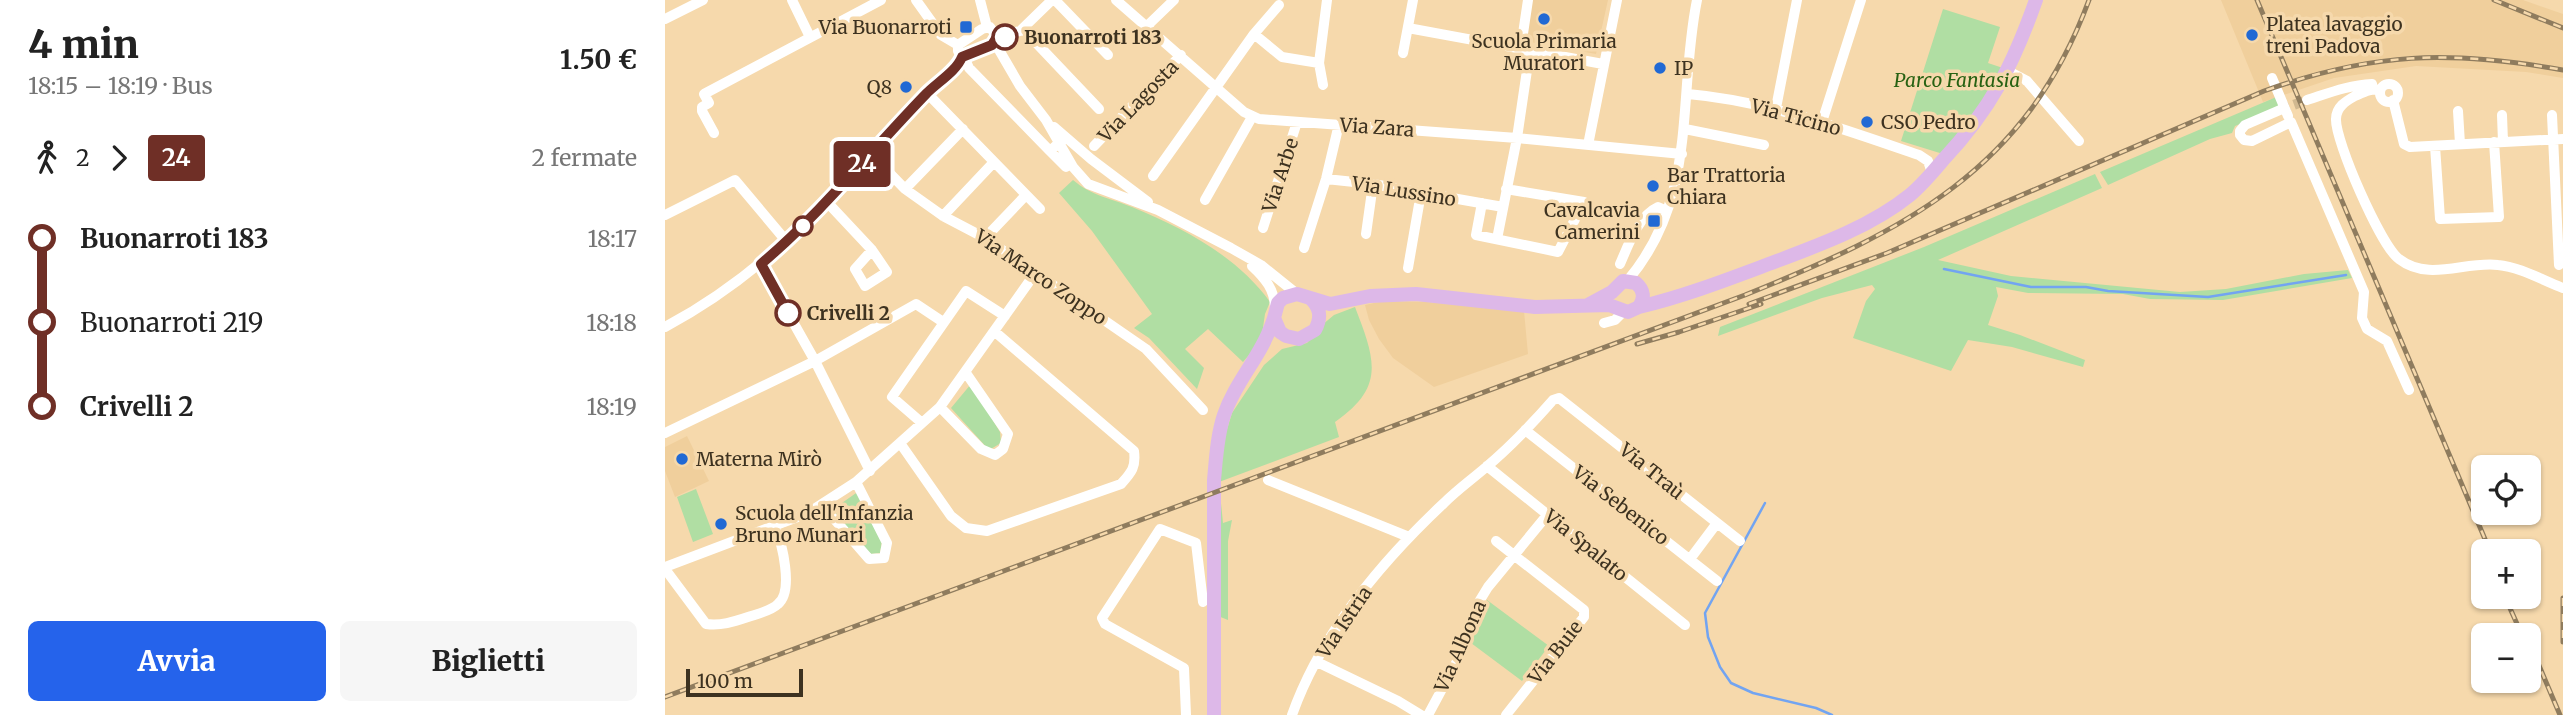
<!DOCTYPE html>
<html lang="it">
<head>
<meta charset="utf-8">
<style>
	:root { --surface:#fff; --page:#f6f6f6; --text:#222; --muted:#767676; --accent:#2563eb }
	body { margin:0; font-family:Merriweather,serif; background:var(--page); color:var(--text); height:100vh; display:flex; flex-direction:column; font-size:26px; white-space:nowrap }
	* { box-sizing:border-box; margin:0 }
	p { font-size:23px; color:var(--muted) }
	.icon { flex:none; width:38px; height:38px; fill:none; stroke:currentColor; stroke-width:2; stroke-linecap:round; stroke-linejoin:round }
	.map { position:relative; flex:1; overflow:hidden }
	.drawer { display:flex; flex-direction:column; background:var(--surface); width:665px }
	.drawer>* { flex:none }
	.badge { padding:0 14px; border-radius:5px; font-size:24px; line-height:46px }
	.buttons { position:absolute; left:1806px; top:455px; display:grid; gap:14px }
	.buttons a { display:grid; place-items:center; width:70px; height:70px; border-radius:10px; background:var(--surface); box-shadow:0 2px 5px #0004; font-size:35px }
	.scale { position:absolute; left:21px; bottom:18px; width:117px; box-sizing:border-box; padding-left:7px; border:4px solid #3d3220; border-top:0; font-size:19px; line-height:24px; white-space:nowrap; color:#3d3220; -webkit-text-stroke:5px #f6d9ac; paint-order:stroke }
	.map>.badge { position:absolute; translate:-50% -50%; box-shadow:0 0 0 4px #fff }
	.legs { display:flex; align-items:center; gap:10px; height:77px; padding:0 28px; font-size:23px }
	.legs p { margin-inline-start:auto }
	.overview { display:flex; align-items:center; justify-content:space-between; height:119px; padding:0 28px }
	h1 { font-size:38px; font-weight:800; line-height:52px }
	.button { display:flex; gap:14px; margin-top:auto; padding:14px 28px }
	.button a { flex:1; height:80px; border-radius:10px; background:var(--accent); color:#fff; font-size:28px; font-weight:800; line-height:80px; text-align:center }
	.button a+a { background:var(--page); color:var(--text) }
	ul { padding:0 28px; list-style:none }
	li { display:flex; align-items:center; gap:24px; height:84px; font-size:26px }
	li i { display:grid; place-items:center; width:10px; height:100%; margin:0 9px; background:currentColor }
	li i::after { content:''; width:18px; height:18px; margin:-9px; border:5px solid; border-radius:50%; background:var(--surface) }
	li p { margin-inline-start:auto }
	li:first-child i { background:linear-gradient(#0000 50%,currentColor 0) }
	li:last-child i { background:linear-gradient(currentColor 50%,#0000 0) }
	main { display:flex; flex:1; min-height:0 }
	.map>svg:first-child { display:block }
</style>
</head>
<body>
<main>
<section class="drawer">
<div class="overview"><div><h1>4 min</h1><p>18:15 – 18:19 · Bus</p></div><b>1.50 €</b></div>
<div class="legs"><svg class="icon" aria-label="walk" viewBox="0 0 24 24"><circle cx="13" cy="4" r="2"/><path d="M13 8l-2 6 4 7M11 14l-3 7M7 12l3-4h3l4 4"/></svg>2<svg class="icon" aria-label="forward" viewBox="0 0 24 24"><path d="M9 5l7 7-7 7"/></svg><b class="badge" style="background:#6f2f26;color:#fff">24</b><p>2 fermate</p></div>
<ul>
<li><i style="color:#6f2f26"></i><b>Buonarroti 183</b><p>18:17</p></li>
<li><i style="color:#6f2f26"></i><span>Buonarroti 219</span><p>18:18</p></li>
<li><i style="color:#6f2f26"></i><b>Crivelli 2</b><p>18:19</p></li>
</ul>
<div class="button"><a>Avvia</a><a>Biglietti</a></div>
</section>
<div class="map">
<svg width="1898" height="715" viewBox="0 0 1898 715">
	<rect width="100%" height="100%" fill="#f6d9ac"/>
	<path fill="#f0cf9c" d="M866 0H943L931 54 860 41Z
		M1556 0H1858L1898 14V78L1861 72 1751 66 1669 78 1598 102Z
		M718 301 763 302 859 311 863 354 769 387 728 358 714 339 704 320 700 305Z
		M22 436 44 481 10 497 0 471V447Z"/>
	<path fill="#b0dea3" d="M1278 9 1335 27 1323 63 1341 69 1278 154 1236 141Z
		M1616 95 1620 106 1570 126 1567 133 1545 139 1443 185 1435 172Z
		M1430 174 1437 188 1273 260 1346 276 1515 292 1561 289 1639 274 1683 270 1687 278 1558 300 1485 299 1458 294 1363 293 1331 287 1333 296 1323 325 1355 335 1420 360 1418 367 1347 347 1303 340 1286 371 1188 338 1201 301 1210 289 1207 285 1157 298 1053 336 1055 327 1259 247Z
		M408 180C427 196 445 198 467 207 518 228 572 256 605 302L600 314 596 341 578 362 543 329 520 349 539 368 532 389 484 338 469 328 487 314 427 231 394 193Z
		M690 307C710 359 721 387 670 422L674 437 554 482 560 436 567 413 599 365 617 349 642 343 657 325 669 315Z
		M306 384 335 432 336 443 324 450 286 408Z
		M31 489 48 534 28 542 12 497Z
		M194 491 217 541 215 553 206 554 164 512Z
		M555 493 558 523 567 520 563 541V620L553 616Z
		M822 600 884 646 857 681 806 643Z"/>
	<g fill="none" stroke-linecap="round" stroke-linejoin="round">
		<path stroke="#72a4f1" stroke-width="2.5" d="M1279 269 1366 287H1421L1443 291 1543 297 1681 275
			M1100 503 1040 613 1043 637 1055 667 1066 683 1088 693 1151 708 1167 715"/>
		<path stroke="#d1b890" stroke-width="10" stroke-dasharray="10 5" stroke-linecap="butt" d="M1615 110 1642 100"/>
		<path stroke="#fff" stroke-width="10" d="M127 0 145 37
			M251 0 276 35 293 45
			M315 0 322 27
			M390 0 443 55
			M451 0 579 112 594 119 852 138 1017 154
			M0 19 38 0
			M482 26 509 0
			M743 28 938 64
			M358 29 434 109
			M589 34 617 57 654 63
			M330 43 355 86 381 120 408 167 423 184 493 210 566 248 596 265 632 294
			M856 47 863 0
			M738 53 748 0
			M297 57 293 51V45L317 29 325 27 332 37
			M299 57 304 68 385 151 395 142
			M1343 71 1362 81 1414 141
			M1607 78 1623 116
			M1715 93a9 9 0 1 1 18 0a9 9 0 1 1-18 0Z
			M658 85 654 63 662 0
			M1715 90C1706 88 1699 92 1690 96 1681 101 1671 107 1671 119 1670 141 1716 246 1734 259 1764 282 1799 261 1833 265 1855 267 1877 280 1898 288
			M262 93 375 209
			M1023 94C1103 101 1178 129 1254 155L1263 161 1267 173
			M1642 100C1664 93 1684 85 1707 84L1708 88
			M1728 100 1739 144 1745 147 1898 139
			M1111 108 1132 0
			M1615 110 1580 125 1575 131V135L1579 140 1587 141 1626 122 1699 292 1697 318 1702 329 1722 341 1744 390
			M1793 111 1795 144
			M1837 115 1838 142
			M1887 115 1894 265
			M1157 122 1196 0
			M389 127 426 159 483 202
			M1020 129 1099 145
			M49 133 37 111V107L44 103 39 94 216 0
			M923 145 952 0
			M429 146 516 55
			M1770 146 1775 219 1834 217 1829 142
			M385 151 401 167
			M206 154 240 189 278 216 320 238 481 349 538 410
			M488 176 589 34 614 5
			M661 179 708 184 838 207
			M240 189 298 129
			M540 200 587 117
			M162 202 207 250 222 272 200 286 190 269 207 250
			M817 203 811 235 893 252 919 202 841 189
			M0 215 70 180 122 242
			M278 216 329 162
			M598 228 632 122
			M701 234 708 184
			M320 238 361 195
			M832 239 852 138 865 50
			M639 248 661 179 674 124
			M955 264C963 246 973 216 993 207L1002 211
			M96 265 150 361 205 471
			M587 266C600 278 610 290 610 308
			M743 268 756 193
			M963 280C1034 196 1012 98 1032 0
			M939 323 950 320 958 312
			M0 327C106 271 174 189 253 102 266 88 290 74 297 57L326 45 332 37 355 31 387 0
			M275 407 316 449 330 455 338 449 343 434 301 373
			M257 423 227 397 301 291 340 316
			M860 430 1052 581
			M0 433 150 361 251 304 278 322
			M235 443 286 516 301 528 322 531 456 484C467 472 471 467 469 451L329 331
			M822 466 1020 625
			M603 480 744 537
			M157 505 204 559 219 558 222 543 191 482
			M831 541 919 610V617L841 715
			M1025 559 1052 523
			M0 567 143 513 191 482 275 407 371 272
			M0 569 41 624C56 626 68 622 83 617 92 614 106 611 113 604 129 591 117 543 110 527
			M652 662 733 701 756 715
			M521 715 519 668 440 624 437 618 495 529 531 543 538 602
			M627 715C656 633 716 562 779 503 792 490 806 480 820 468 844 448 867 424 888 400L894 398 1075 541
			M763 715 798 650 812 605 823 587 883 514"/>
		<path stroke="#ddb8e8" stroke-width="14" d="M645 298C655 307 657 317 650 330L634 339 621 336 615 332 609 318 613 303 618 298 632 294 665 304 705 296 751 294 870 307 944 305 963 312 974 307C980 298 979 290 971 283L958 281 947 292 923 305
			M974 307C1016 297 1056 282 1096 267 1146 248 1203 229 1245 195 1257 185 1268 172 1278 160 1326 109 1348 65 1371 0
			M549 715V480C551 459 552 436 559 415 571 380 597 356 609 318"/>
		<defs>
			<path id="rail" d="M1592 0 1825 551
				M1829 0 1898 28
				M1084 304 1222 253 1599 91C1708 52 1784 50 1898 70
				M972 344 1014 332 1096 304
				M1840 597 1857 635
				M1898 598V642
				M1864 642 1895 715
				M0 697 1080 295C1239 231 1361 171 1424 0"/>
		</defs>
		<use href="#rail" stroke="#8f7c5e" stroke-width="5"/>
		<use href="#rail" stroke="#f6d9ac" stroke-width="2.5" stroke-dasharray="8" stroke-linecap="butt"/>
	</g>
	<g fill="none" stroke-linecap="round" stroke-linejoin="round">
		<defs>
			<path id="line-1" d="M123 313 96 264C156 213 205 152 260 95 271 83 291 72 297 57L327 45 332 37H340"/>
		</defs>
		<use href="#line-1" stroke="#fff" stroke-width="16"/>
		<use href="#line-1" stroke="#6f2f26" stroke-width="10"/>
	</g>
	<g fill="#2169d4" stroke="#f6d9ac" stroke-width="2.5">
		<circle cx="879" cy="19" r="7"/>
		<rect x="294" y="20" width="14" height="14" rx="3.5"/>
		<circle cx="1587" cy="35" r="7"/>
		<circle cx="995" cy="68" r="7"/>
		<circle cx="241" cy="87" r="7"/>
		<circle cx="1202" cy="122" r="7"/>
		<circle cx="988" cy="186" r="7"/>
		<rect x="982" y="214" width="14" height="14" rx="3.5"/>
		<circle cx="17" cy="459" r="7"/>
		<circle cx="56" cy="524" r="7"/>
	</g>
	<g fill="#fff" stroke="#6f2f26" stroke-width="3.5">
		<circle cx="340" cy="37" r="12"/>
		<circle cx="138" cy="226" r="9"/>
		<circle cx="123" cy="313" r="12"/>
	</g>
	<g text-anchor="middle" stroke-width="7" stroke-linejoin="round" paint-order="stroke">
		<g font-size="19" fill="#3d3220" stroke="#f6d9ac" text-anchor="start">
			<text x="1601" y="31">Platea lavaggio<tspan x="1601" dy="22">treni Padova</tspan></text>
			<text x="287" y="34" text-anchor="end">Via Buonarroti</text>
			<text x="879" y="48" text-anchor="middle">Scuola Primaria<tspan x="879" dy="22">Muratori</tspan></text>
			<text x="1009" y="75">IP</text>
			<text x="227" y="94" text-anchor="end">Q8</text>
			<text x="1216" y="129">CSO Pedro</text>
			<text x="1002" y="182">Bar Trattoria<tspan x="1002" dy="22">Chiara</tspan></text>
			<text x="975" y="217" text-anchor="end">Cavalcavia<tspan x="975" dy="22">Camerini</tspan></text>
			<text x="31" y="466">Materna Mirò</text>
			<text x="70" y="520">Scuola dell'Infanzia<tspan x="70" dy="22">Bruno Munari</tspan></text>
		</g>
		<g font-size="19" font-weight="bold" fill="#3d3220" stroke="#f6d9ac" text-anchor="start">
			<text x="359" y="44">Buonarroti 183</text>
			<text x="142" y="320">Crivelli 2</text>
		</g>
		<g font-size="19" font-style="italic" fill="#286213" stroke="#f6d9ac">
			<text x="1292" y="87">Parco Fantasia</text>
		</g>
		<g font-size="19" fill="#3d3220" stroke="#f6d9ac">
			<text transform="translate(473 101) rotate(-46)" y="7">Via Lagosta</text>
			<text transform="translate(1131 117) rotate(15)" y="7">Via Ticino</text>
			<text transform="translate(712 127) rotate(4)" y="7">Via Zara</text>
			<text transform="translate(615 175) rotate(-72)" y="7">Via Arbe</text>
			<text transform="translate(739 191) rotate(9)" y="7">Via Lussino</text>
			<text transform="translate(376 277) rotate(34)" y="7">Via Marco Zoppo</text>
			<text transform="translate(987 471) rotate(39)" y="7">Via Traù</text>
			<text transform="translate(956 505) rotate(38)" y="7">Via Sebenico</text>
			<text transform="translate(921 545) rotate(39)" y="7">Via Spalato</text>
			<text transform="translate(679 622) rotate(-56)" y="7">Via Istria</text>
			<text transform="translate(795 646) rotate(-66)" y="7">Via Albona</text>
			<text transform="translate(890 652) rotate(-52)" y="7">Via Buie</text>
		</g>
	</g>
</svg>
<div class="buttons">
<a><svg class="icon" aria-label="locate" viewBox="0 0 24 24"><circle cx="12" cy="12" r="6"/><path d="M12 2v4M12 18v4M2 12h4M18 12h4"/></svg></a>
<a>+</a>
<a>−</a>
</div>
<div class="scale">100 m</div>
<b class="badge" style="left:197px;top:164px;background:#6f2f26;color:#fff">24</b>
</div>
</main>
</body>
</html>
